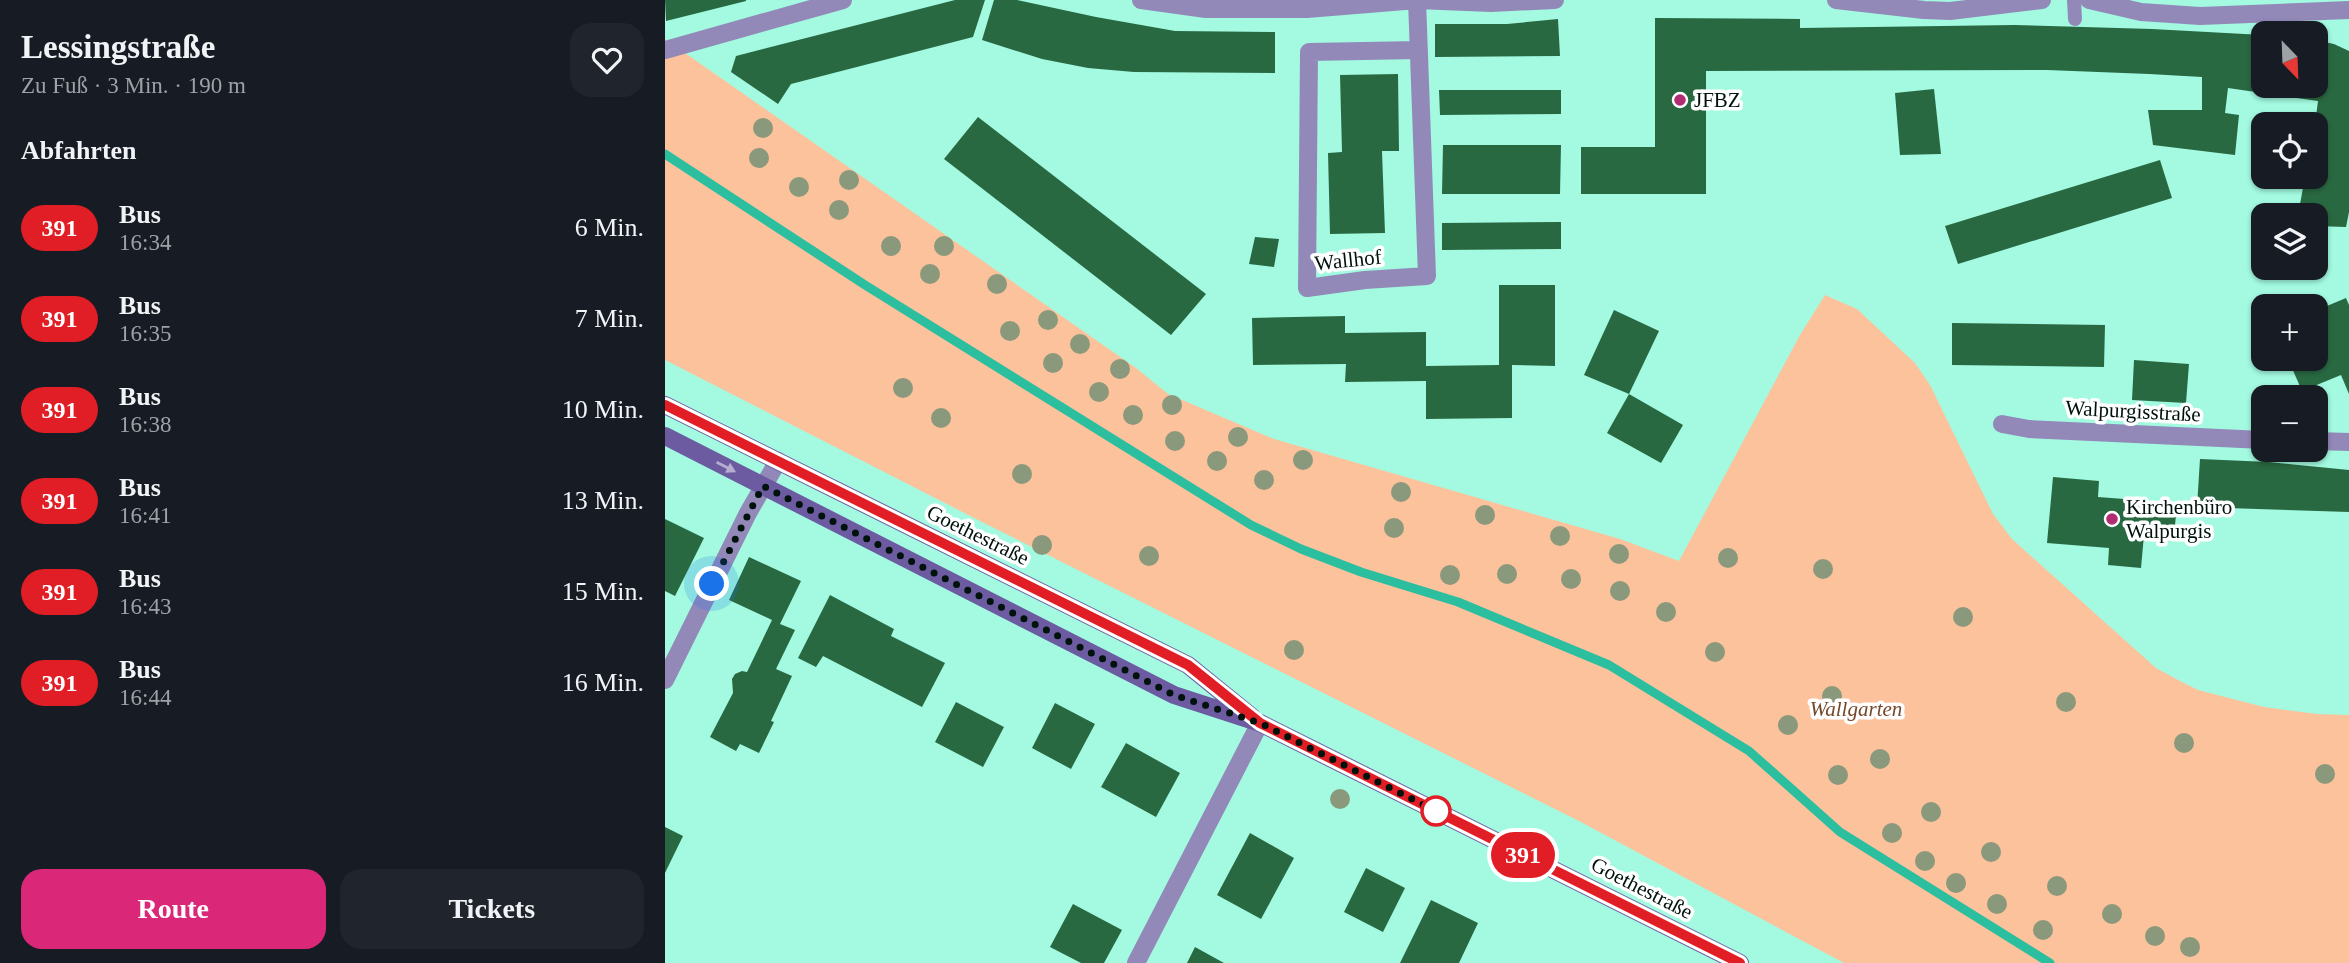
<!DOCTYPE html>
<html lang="de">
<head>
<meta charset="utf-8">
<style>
	:root { --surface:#171b24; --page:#20242c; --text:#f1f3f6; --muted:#9ea1a6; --accent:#db2777 }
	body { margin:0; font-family:"Times New Roman",serif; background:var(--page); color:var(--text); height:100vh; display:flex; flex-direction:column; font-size:26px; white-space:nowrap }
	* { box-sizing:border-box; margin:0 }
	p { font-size:23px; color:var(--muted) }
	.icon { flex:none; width:38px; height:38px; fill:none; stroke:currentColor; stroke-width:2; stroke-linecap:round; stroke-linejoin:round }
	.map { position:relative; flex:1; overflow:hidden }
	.details { display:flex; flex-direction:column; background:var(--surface); width:665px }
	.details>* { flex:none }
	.badge { padding:0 14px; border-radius:23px; font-size:24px; line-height:46px }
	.needle { width:46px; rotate:157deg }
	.fabs { position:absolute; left:1586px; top:21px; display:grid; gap:14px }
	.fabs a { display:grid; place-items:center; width:77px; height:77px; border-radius:14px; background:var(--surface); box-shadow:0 2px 5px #0004; font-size:35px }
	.you { position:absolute; width:35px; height:35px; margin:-18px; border:5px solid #fff; border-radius:50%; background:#1a73e8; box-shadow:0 0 0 10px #1a73e833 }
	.map>.badge { position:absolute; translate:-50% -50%; box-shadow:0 0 0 4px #fff }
	h2 { padding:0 21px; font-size:26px; line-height:63px }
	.round { display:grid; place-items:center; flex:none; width:74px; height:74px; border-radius:21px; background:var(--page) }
	.overview { display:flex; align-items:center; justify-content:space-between; height:119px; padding:0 21px }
	h1 { font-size:33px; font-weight:700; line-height:52px }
	.button { display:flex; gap:14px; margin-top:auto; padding:14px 21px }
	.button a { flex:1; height:80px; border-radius:21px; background:var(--accent); color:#fff; font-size:28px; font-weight:700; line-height:80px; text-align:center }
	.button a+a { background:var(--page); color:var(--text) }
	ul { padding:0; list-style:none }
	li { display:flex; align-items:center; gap:21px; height:91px; padding:0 21px }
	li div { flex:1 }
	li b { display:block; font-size:26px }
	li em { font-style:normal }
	li .badge { min-width:77px; font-weight:700; text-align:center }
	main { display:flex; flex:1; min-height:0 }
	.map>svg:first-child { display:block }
</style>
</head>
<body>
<main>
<section class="details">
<div class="overview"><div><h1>Lessingstraße</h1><p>Zu Fuß · 3 Min. · 190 m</p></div><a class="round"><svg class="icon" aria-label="heart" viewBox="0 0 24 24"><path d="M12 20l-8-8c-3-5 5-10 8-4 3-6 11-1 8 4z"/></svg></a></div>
<h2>Abfahrten</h2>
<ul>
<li><span class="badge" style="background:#e11e26;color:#fff">391</span><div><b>Bus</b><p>16:34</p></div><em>6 Min.</em></li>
<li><span class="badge" style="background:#e11e26;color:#fff">391</span><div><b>Bus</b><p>16:35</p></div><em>7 Min.</em></li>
<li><span class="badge" style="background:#e11e26;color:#fff">391</span><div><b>Bus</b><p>16:38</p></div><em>10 Min.</em></li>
<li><span class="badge" style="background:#e11e26;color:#fff">391</span><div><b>Bus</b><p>16:41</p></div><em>13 Min.</em></li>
<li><span class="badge" style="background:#e11e26;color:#fff">391</span><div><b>Bus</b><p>16:43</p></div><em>15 Min.</em></li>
<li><span class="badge" style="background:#e11e26;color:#fff">391</span><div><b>Bus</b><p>16:44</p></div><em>16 Min.</em></li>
</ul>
<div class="button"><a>Route</a><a>Tickets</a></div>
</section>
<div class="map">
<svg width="1684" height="963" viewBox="0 0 1684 963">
	<rect width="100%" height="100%" fill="#a3fae1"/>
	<path fill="#fcc29c" d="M0 39 471 368 503 394 609 439 955 539 1014 561 1135 335 1160 295 1192 309 1250 363 1265 385 1328 514 1347 539 1491 668 1513 680 1533 690 1599 707 1652 714 1684 715V963H1179L914 821 317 522 0 360Z"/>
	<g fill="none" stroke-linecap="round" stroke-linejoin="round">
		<path stroke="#2bbf9f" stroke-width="9" d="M0 154 200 285 586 525 636 549 696 572 793 602 944 665 1084 751 1175 832 1385 963"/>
	</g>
	<path fill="#296942" d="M0 0H81V1L1 21Z
		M290 0H320L308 37 126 84 113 104 66 72 71 56Z
		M329 0H352L431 17 510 31 610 32V73L469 72 423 68 377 59 317 40Z
		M990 18 1135 19V28L1349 25 1487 29 1598 35V86H1650V40L1669 44 1684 51V212L1681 227 1650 226V215H1633L1640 177H1650V124L1653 101 1563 88 1560 113 1574 115 1570 155 1488 145 1483 110H1537V77L1484 74 1382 70 1041 71V194H916V147H990Z
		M893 19 895 56 770 57V24H842Z
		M733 74 734 151H717L720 233 665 234 663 153 677 152 675 75Z
		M1269 89 1276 154 1235 155 1230 93Z
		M774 90H896V114L775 115Z
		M313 117 541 294 506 335 279 159Z
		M778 145H896L895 194H777Z
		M1495 160 1507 198 1293 264 1280 226Z
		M896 222V249L777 250V223Z
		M590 237 614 239 609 267 584 264Z
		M834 285H890V366L847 365V418L761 419V381L680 382 681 364 588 365 587 318 680 316V333L761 332V366L834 365Z
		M1681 298 1684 305V394L1676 375 1637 391 1623 359H1650V348L1663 343 1650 311Z
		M949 310 994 331 964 394 919 375Z
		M1287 323 1440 325 1439 367 1287 365Z
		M1469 360 1524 364 1521 403 1467 400Z
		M964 394 1018 425 996 463 942 433Z
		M1535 459 1604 462 1684 470V512L1532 507Z
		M1388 477 1434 481 1433 497 1512 503 1509 537 1479 535 1476 568 1443 565 1444 548 1382 543Z
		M0 519 39 538 10 596 0 591Z
		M84 557 136 581 115 624 130 630 111 669 127 676 106 721 109 722 94 753 75 744 71 751 45 737 68 693 67 679 70 674 77 671 82 672 107 620 64 600Z
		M165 595 229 629 226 636 280 663 257 707 158 656 151 667 133 658Z
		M291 702 339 727 318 767 270 742Z
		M390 703 430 724 406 769 367 748Z
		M461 743 515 773 491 817 436 787Z
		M0 827 18 836 0 873Z
		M585 833 629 858 596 919 552 895Z
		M701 868 740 888 718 932 679 912Z
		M766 900 813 923 794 963H735Z
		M408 904 457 930 439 963H416L385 947Z
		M530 947 559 963H522Z"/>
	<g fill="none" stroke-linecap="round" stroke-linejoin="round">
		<path stroke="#9389b9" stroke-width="14" d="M1409 0 1410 19"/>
		<path stroke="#9389b9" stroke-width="18" d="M476 0 541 9H642L752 0 826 3 890 0
			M752 0 762 276 700 280 642 288 644 52 754 50
			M1171 0 1259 10 1285 11 1377 0
			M1424 0 1476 12 1535 16 1684 10
			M0 50 178 0
			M1337 424 1364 429 1598 440
			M1650 441 1684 442
			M0 680 83 513 113 461
			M471 963 595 723"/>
		<path stroke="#6c5ba1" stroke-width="18" d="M0 405 523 665 587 717
			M0 436 509 695 595 723 1075 963"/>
	</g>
	<g fill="#8a987c">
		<circle cx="98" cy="128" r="10"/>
		<circle cx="94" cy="158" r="10"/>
		<circle cx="184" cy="180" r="10"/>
		<circle cx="134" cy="187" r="10"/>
		<circle cx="174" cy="210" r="10"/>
		<circle cx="226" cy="246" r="10"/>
		<circle cx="279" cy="246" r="10"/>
		<circle cx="265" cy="274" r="10"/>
		<circle cx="332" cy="284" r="10"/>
		<circle cx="383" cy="320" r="10"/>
		<circle cx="345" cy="331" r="10"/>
		<circle cx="415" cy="344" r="10"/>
		<circle cx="388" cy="363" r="10"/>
		<circle cx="455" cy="369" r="10"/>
		<circle cx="238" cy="388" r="10"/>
		<circle cx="434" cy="392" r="10"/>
		<circle cx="507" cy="405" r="10"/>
		<circle cx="468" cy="415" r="10"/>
		<circle cx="276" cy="418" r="10"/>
		<circle cx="573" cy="437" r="10"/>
		<circle cx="510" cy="441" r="10"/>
		<circle cx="638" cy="460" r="10"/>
		<circle cx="552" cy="461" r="10"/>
		<circle cx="357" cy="474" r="10"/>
		<circle cx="599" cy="480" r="10"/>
		<circle cx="736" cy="492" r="10"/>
		<circle cx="820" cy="515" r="10"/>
		<circle cx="729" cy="528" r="10"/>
		<circle cx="895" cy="536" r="10"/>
		<circle cx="377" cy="545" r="10"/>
		<circle cx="954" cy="554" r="10"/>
		<circle cx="484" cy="556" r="10"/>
		<circle cx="1063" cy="558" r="10"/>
		<circle cx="1158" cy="569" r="10"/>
		<circle cx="842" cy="574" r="10"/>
		<circle cx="785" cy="575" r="10"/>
		<circle cx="906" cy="579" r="10"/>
		<circle cx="955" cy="591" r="10"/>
		<circle cx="1001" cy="612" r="10"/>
		<circle cx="1298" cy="617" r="10"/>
		<circle cx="629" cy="650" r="10"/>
		<circle cx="1050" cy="652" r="10"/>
		<circle cx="1167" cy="696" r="10"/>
		<circle cx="1401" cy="702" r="10"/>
		<circle cx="1123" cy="725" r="10"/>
		<circle cx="1519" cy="743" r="10"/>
		<circle cx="1215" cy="759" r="10"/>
		<circle cx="1660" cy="774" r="10"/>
		<circle cx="1173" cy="775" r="10"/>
		<circle cx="675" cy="799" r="10"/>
		<circle cx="1266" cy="812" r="10"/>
		<circle cx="1227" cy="833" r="10"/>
		<circle cx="1326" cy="852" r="10"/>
		<circle cx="1260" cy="861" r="10"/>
		<circle cx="1291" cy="883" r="10"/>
		<circle cx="1392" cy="886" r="10"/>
		<circle cx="1332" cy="904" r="10"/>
		<circle cx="1447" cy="914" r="10"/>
		<circle cx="1378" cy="930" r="10"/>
		<circle cx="1490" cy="936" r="10"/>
		<circle cx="1525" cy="947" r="10"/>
	</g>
	<defs><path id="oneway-solid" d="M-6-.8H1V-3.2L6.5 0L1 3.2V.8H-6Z" transform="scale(1.75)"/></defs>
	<use fill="#b6add0" href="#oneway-solid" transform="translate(61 467) rotate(27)"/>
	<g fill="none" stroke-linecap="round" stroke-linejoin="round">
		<defs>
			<path id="line" d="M0 405 523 665 595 723 1075 963"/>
		</defs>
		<use href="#line" stroke="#fff" stroke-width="16"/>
		<use href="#line" stroke="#e11e26" stroke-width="10"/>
		<path stroke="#00120c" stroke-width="7" stroke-dasharray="0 12.6" d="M47 584 98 486 509 695 595 723 771 811"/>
	</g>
	<g fill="#b12c70" stroke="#fff" stroke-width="2.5">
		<circle cx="1015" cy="100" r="7"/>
		<circle cx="1447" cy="519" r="7"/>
	</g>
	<circle fill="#fff" stroke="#e11e26" stroke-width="3.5" cx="771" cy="811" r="14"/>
	<g text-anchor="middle" stroke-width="7" stroke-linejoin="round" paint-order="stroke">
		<g font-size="21" fill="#00120c" stroke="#fff" text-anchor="start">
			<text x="1029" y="107">JFBZ</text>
			<text x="1461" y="514">Kirchenbüro<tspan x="1461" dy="24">Walpurgis</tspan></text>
		</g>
		<g font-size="21" fill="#00120c" stroke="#fff">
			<text transform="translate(683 260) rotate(-6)" y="7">Wallhof</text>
			<text transform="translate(1468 411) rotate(3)" y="7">Walpurgisstraße</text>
			<text transform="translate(313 535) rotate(26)" y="7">Goethestraße</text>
			<text transform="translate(977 888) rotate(27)" y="7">Goethestraße</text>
		</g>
		<g font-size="21" font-style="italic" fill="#754829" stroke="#fff">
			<text x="1191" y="716">Wallgarten</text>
		</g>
	</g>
</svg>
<div class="fabs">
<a><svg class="needle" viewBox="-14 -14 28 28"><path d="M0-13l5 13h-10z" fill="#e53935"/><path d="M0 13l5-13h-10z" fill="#9ea1a6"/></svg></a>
<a><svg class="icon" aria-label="locate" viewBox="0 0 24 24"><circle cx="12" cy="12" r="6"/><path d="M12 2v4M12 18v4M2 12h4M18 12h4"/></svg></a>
<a><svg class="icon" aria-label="layers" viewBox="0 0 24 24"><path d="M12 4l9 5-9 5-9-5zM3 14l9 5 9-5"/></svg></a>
<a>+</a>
<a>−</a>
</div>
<div class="you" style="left:47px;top:584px"></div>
<b class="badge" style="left:858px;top:855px;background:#e11e26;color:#fff">391</b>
</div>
</main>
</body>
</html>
